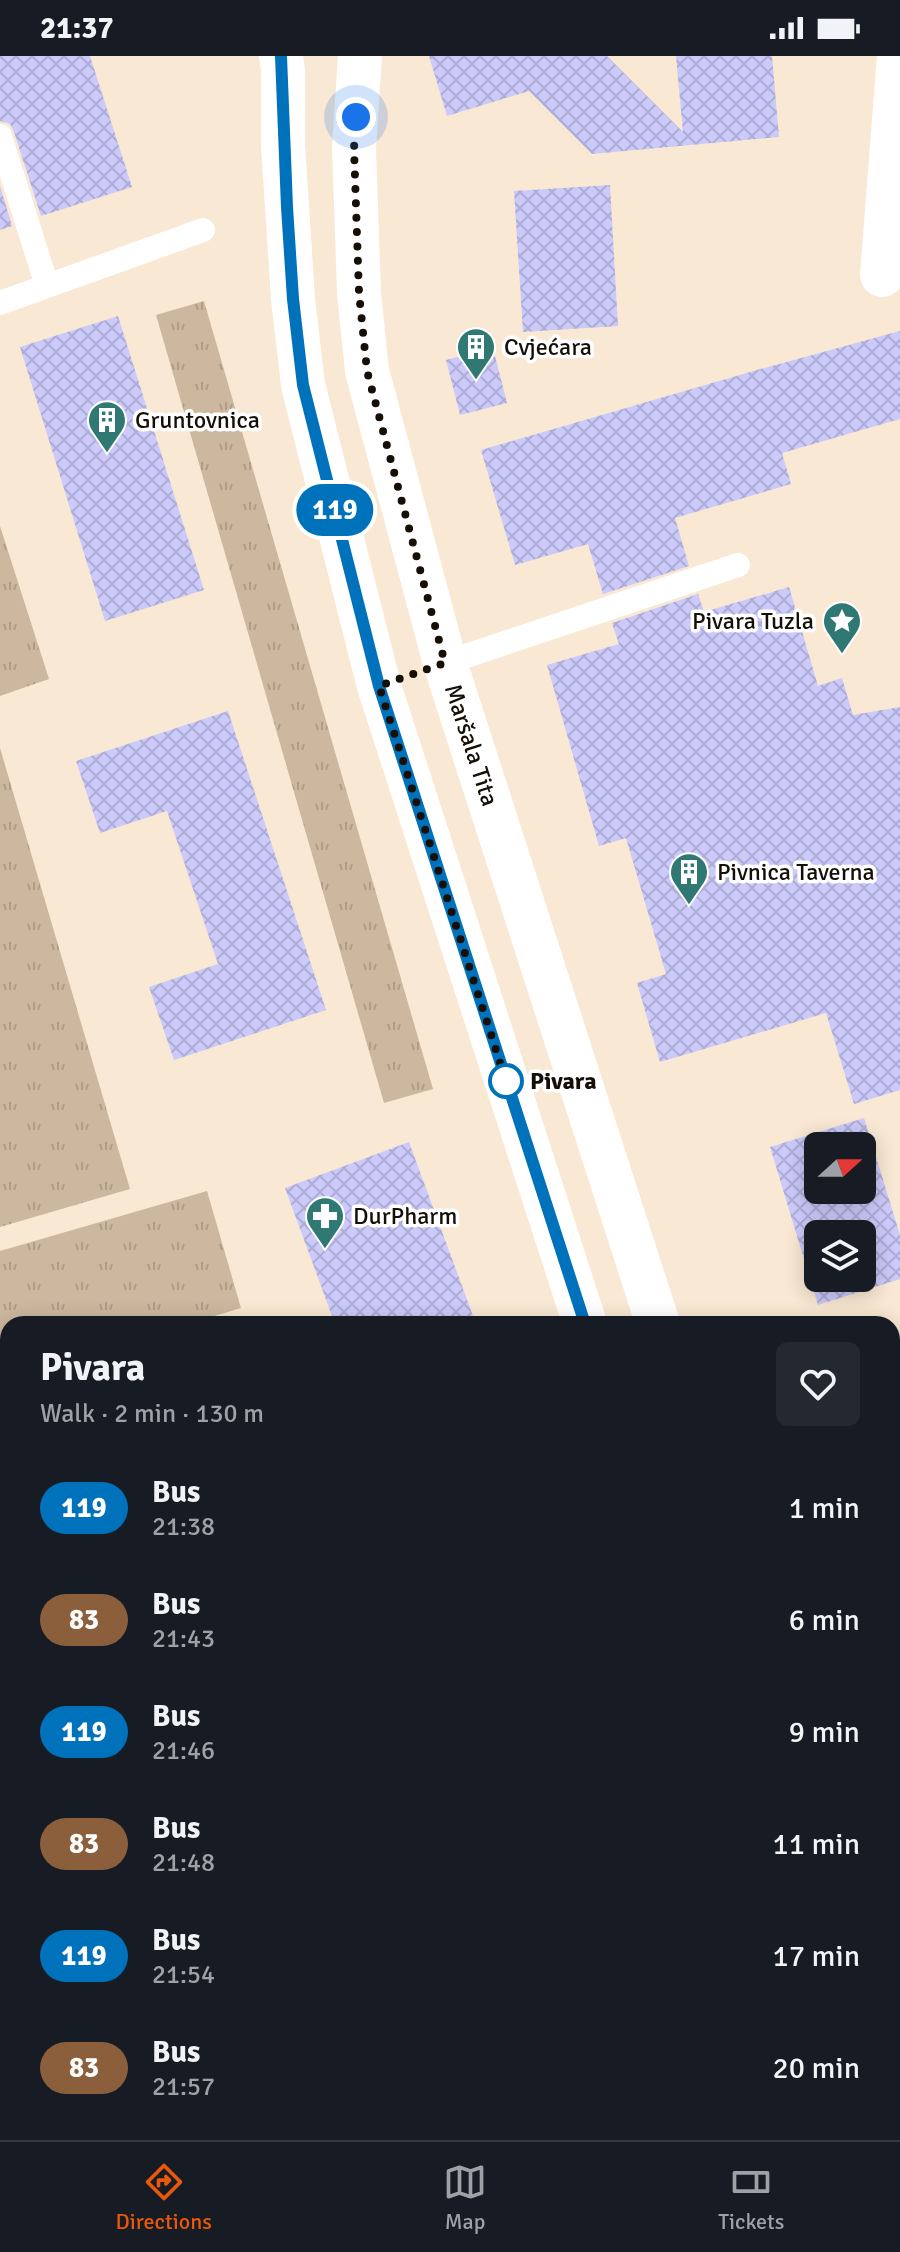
<!DOCTYPE html>
<html lang="en">
<head>
<meta charset="utf-8">
<style>
	:root { --surface:#171b24; --page:#242831; --text:#f1f3f6; --muted:#9ea1a6; --line:#363941; --accent:#ea580c }
	body { margin:0; font-family:Signika,sans-serif; background:var(--page); color:var(--text); height:100vh; display:flex; flex-direction:column; font-size:30px; white-space:nowrap }
	* { box-sizing:border-box; margin:0 }
	p { font-size:26px; color:var(--muted) }
	.icon { flex:none; width:44px; height:44px; fill:none; stroke:currentColor; stroke-width:2; stroke-linecap:round; stroke-linejoin:round }
	.map { position:relative; flex:1; overflow:hidden }
	.details { position:absolute; left:0px; top:1260px; width:900px; height:824px; display:flex; flex-direction:column; background:var(--surface); border-radius:24px 24px 0 0; box-shadow:0 4px 20px #0003 }
	.details>* { flex:none }
	.badge { padding:0 16px; border-radius:26px; font-size:28px; line-height:52px }
	.needle { width:52px; rotate:69deg }
	.controls { position:absolute; left:804px; top:1076px; display:grid; gap:16px }
	.controls a { display:grid; place-items:center; width:72px; height:72px; border-radius:12px; background:var(--surface); box-shadow:0 4px 20px #0003; font-size:40px }
	.you { position:absolute; width:40px; height:40px; margin:-20px; border:6px solid #fff; border-radius:50%; background:#1a73e8; box-shadow:0 0 0 12px #1a73e833 }
	.map>.badge { position:absolute; translate:-50% -50%; box-shadow:0 0 0 4px #fff }
	.round { display:grid; place-items:center; flex:none; width:84px; height:84px; border-radius:12px; background:var(--page) }
	.summary { display:flex; align-items:center; justify-content:space-between; height:136px; padding:0 40px }
	h1 { font-size:38px; font-weight:700; line-height:60px }
	ul { padding:0; list-style:none }
	li { display:flex; align-items:center; gap:24px; height:112px; padding:0 40px }
	li div { flex:1 }
	li b { display:block; font-size:30px }
	li em { font-style:normal }
	li .badge { min-width:88px; font-weight:700; text-align:center }
	.status { display:flex; justify-content:space-between; align-items:center; height:56px; padding:0 40px; background:var(--surface); direction:ltr }
	.status svg { height:22px; fill:currentColor }
	.menu { display:flex; justify-content:space-around; align-items:center; height:112px; border-top:2px solid var(--line); background:var(--surface); font-size:22px; color:var(--muted) }
	.menu a { display:grid; justify-items:center; gap:4px }
	.menu .on { color:var(--accent) }
	.map>svg:first-child { display:block }
</style>
</head>
<body>
<div class="status"><b>21:37</b><svg viewBox="0 0 49 12"><path d="M0 12V9h3v3zM5 12V6h3v6zM10 12V3h3v9zM15 12V0h3v12zM26 1h20v11H26zM47 4h2v5h-2z"/></svg></div>
<div class="map">
<svg width="900" height="2084" viewBox="0 0 900 2084">
	<defs>
		<pattern id="grass-tufts" width="24" height="20" patternUnits="userSpaceOnUse" patternTransform="scale(2)"><rect width="24" height="20" fill="#ccb89f"/><path d="M3 7l-1-3M5 7V3M7 7l1-3M15 17l-1-3M17 17v-4M19 17l1-3" fill="none" stroke="#ae9d87"/></pattern>
		<pattern id="building-cross-hatch" width="8" height="8" patternUnits="userSpaceOnUse" patternTransform="scale(2)"><rect width="8" height="8" fill="#cbcafa"/><path d="M0 0l8 8M0 8l8-8" fill="none" stroke="#adacd5"/></pattern>
	</defs>
	<rect width="100%" height="100%" fill="#f9e8d3"/>
	<path fill="url(#grass-tufts)" d="M204 245 433 1033 384 1047 156 259Z
		M0 470 49 623 0 640Z
		M0 692 130 1133 0 1171Z
		M207 1135 241 1252 188 1268H8V1321L0 1323V1195Z"/>
	<path fill="url(#building-cross-hatch)" fill-rule="evenodd" d="M0 0H90L132 131 41 160 14 76 10 68 0 65Z
		M429 0H607L683 76 676 0H772L779 81 592 98 529 35 447 60Z
		M610 129 618 270 523 276 514 135Z
		M0 130 12 170 0 174Z
		M118 260 204 534 105 565 20 291Z
		M900 275V363L782 397 791 428 675 462 689 510 603 538 588 488 515 509 481 394 757 314Z
		M493 292 507 347 460 359 446 304Z
		M789 531 818 630 842 622 853 659 900 651V1034L854 1048 826 957 660 1006 637 927 666 918 626 782 599 790 547 609 619 588 612 567 698 538 704 556Z
		M228 655 326 954 174 1004 149 931 218 908 167 755 100 777 76 705Z
		M864 1062 900 1179V1223L818 1249 770 1091ZM818 1090H862V1134H818ZM818 1178H862V1222H818Z
		M409 1086 476 1268H335L285 1132Z"/>
	<g fill="none" stroke-linecap="round" stroke-linejoin="round">
		<path stroke="#fff" stroke-width="24" d="M0 80 47 230
			M0 247 203 174
			M445 607 738 509
			M0 1519 8 1516"/>
		<path stroke="#fff" stroke-width="44" d="M882 219 899 0
			M892 1598 900 1595
			M769 2084 792 2076"/>
		<g stroke="#fff" stroke-width="44">
			<path d="M281 0 283 14V89L293 243 303 329 379 630 585 1268"/>
			<path id="s1" d="M360 0 354 92 359 237 367 315 445 607 658 1268"/>
			<path d="M892 1988 900 2020"/>
			<path d="M846 2076 849 2084"/>
		</g>
	</g>
	<g fill="none" stroke-linecap="round" stroke-linejoin="round">
		<defs>
			<path id="line" d="M281 0 287 151 293 243 303 329 379 630 585 1268"/>
		</defs>
		<use href="#line" stroke="#fff" stroke-width="18"/>
		<use href="#line" stroke="#0072bc" stroke-width="12"/>
		<path stroke="#150f08" stroke-width="8" stroke-dasharray="0 14.4" d="M356 61 354 92 359 237 367 315 445 607 379 630 506 1025"/>
	</g>
	<defs>
		<symbol id="building-pin" viewBox="-11 -11 22 30"><path d="M0 17L-7.5 6A9.5 9.5 0 1 1 7.5 6Z" fill="#2f7874" stroke="#fff"/><path d="M-4-6H4V6H1V3H-1V6H-4ZM-2.5-4.3h1.7v1.8h-1.7ZM.8-4.3h1.7v1.8H.8ZM-2.5-1h1.7V.8h-1.7ZM.8-1h1.7V.8H.8Z" fill="#fff"/></symbol>
		<symbol id="sight-pin" viewBox="-11 -11 22 30"><path d="M0 17L-7.5 6A9.5 9.5 0 1 1 7.5 6Z" fill="#2f7874" stroke="#fff"/><path d="M0-6L1.8-2.2L6-1.7L2.9 1.2L3.7 5.4L0 3.3L-3.7 5.4L-2.9 1.2L-6-1.7L-1.8-2.2Z" fill="#fff"/></symbol>
		<symbol id="pharmacy-pin" viewBox="-11 -11 22 30"><path d="M0 17L-7.5 6A9.5 9.5 0 1 1 7.5 6Z" fill="#2f7874" stroke="#fff"/><path d="M-2-6h4v4h4v4h-4v4h-4v-4h-4v-4h4Z" fill="#fff"/></symbol>
	</defs>
	<g fill-rule="evenodd">
		<use href="#building-pin" x="454" y="269" width="44" height="60"/>
		<use href="#building-pin" x="85" y="342" width="44" height="60"/>
		<use href="#sight-pin" x="820" y="543" width="44" height="60"/>
		<use href="#building-pin" x="667" y="794" width="44" height="60"/>
		<use href="#pharmacy-pin" x="303" y="1138" width="44" height="60"/>
	</g>
	<circle fill="#fff" stroke="#0072bc" stroke-width="4" cx="506" cy="1025" r="16"/>
	<g text-anchor="middle" stroke-width="7" stroke-linejoin="round" paint-order="stroke">
		<g font-size="24" fill="#150f08" stroke="#fff" text-anchor="start">
			<text x="504" y="299">Cvjećara</text>
			<text x="135" y="372">Gruntovnica</text>
			<text x="814" y="573" text-anchor="end">Pivara Tuzla</text>
			<text x="717" y="824">Pivnica Taverna</text>
			<text x="353" y="1168">DurPharm</text>
		</g>
		<g font-size="24" fill="#150f08" stroke="#fff">
			<text dy="8" stroke="none"><textPath href="#s1" startOffset="704">Maršala Tita</textPath></text>
		</g>
		<g font-size="24" font-weight="bold" fill="#150f08" stroke="#fff" text-anchor="start">
			<text x="530" y="1033">Pivara</text>
		</g>
	</g>
</svg>
<div class="controls">
<a><svg class="needle" viewBox="-14 -14 28 28"><path d="M0-13l5 13h-10z" fill="#e53935"/><path d="M0 13l5-13h-10z" fill="#9ea1a6"/></svg></a>
<a><svg class="icon" aria-label="layers" viewBox="0 0 24 24"><path d="M12 4l9 5-9 5-9-5zM3 14l9 5 9-5"/></svg></a>
</div>
<div class="you" style="left:356px;top:61px"></div>
<b class="badge" style="left:335px;top:454px;background:#0072bc;color:#fff">119</b>
<section class="details">
<div class="summary"><div><h1>Pivara</h1><p>Walk · 2 min · 130 m</p></div><a class="round"><svg class="icon" aria-label="heart" viewBox="0 0 24 24"><path d="M12 20l-8-8c-3-5 5-10 8-4 3-6 11-1 8 4z"/></svg></a></div>
<ul>
<li><span class="badge" style="background:#0072bc;color:#fff">119</span><div><b>Bus</b><p>21:38</p></div><em>1 min</em></li>
<li><span class="badge" style="background:#8b5e3c;color:#fff">83</span><div><b>Bus</b><p>21:43</p></div><em>6 min</em></li>
<li><span class="badge" style="background:#0072bc;color:#fff">119</span><div><b>Bus</b><p>21:46</p></div><em>9 min</em></li>
<li><span class="badge" style="background:#8b5e3c;color:#fff">83</span><div><b>Bus</b><p>21:48</p></div><em>11 min</em></li>
<li><span class="badge" style="background:#0072bc;color:#fff">119</span><div><b>Bus</b><p>21:54</p></div><em>17 min</em></li>
<li><span class="badge" style="background:#8b5e3c;color:#fff">83</span><div><b>Bus</b><p>21:57</p></div><em>20 min</em></li>
</ul>
</section>
</div>
<nav class="menu">
<a class="on"><svg class="icon" aria-label="directions" viewBox="0 0 24 24"><path d="M12 3l9 9-9 9-9-9zM9 14v-3h6M13 9l2 2-2 2"/></svg>Directions</a>
<a><svg class="icon" aria-label="map" viewBox="0 0 24 24"><path d="M3 6l6-2 6 2 6-2v14l-6 2-6-2-6 2zM9 4v14M15 6v14"/></svg>Map</a>
<a><svg class="icon" aria-label="tickets" viewBox="0 0 24 24"><path d="M3 7h18v10H3zM15 7v10"/></svg>Tickets</a>
</nav>
</body>
</html>
